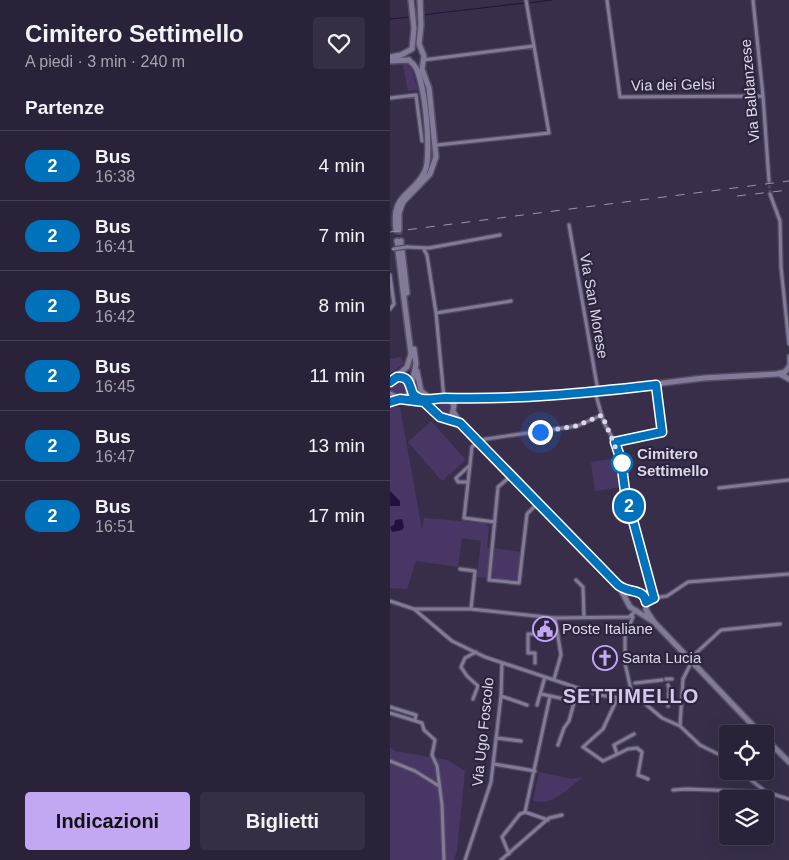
<!DOCTYPE html>
<html lang="it">
<head>
<meta charset="utf-8">
<style>
	:root { --surface:#2a2238; --page:#362f43; --text:#f1f3f6; --muted:#a5a4ae; --line:#463f53; --accent:#c2a8f3 }
	body { margin:0; font-family:Helvetica,sans-serif; background:var(--page); color:var(--text); height:100vh; display:flex; flex-direction:column; font-size:19px; white-space:nowrap }
	* { box-sizing:border-box; margin:0 }
	p { font-size:16px; color:var(--muted) }
	.icon { flex:none; width:28px; height:28px; fill:none; stroke:currentColor; stroke-width:2; stroke-linecap:round; stroke-linejoin:round }
	.map { position:relative; flex:1; overflow:hidden }
	.details { display:flex; flex-direction:column; background:var(--surface); width:390px }
	.details>* { flex:none }
	.badge { padding:0 10px; border-radius:16px; font-size:18px; line-height:32px }
	.buttons { position:absolute; left:329px; top:725px; display:grid; gap:10px }
	.buttons a { display:grid; place-items:center; width:55px; height:55px; border-radius:5px; background:var(--surface); box-shadow:0 5px 20px #0002,0 0 0 1px var(--line); font-size:25px }
	.you { position:absolute; width:25px; height:25px; margin:-12px; border:4px solid #fff; border-radius:50%; background:#1a73e8; box-shadow:0 0 0 8px #1a73e833 }
	.map>.badge { position:absolute; translate:-50% -50%; box-shadow:0 0 0 2px #fff }
	h2 { padding:0 25px; font-size:19px; line-height:45px }
	.round { display:grid; place-items:center; flex:none; width:52px; height:52px; border-radius:5px; background:var(--page) }
	.overview { display:flex; align-items:center; justify-content:space-between; height:85px; padding:0 25px }
	h1 { font-size:24px; font-weight:600; line-height:38px }
	.primary-button { display:flex; gap:10px; margin-top:auto; padding:10px 25px }
	.primary-button a { flex:1; height:58px; border-radius:5px; background:var(--accent); color:#111; font-size:20px; font-weight:600; line-height:58px; text-align:center }
	.primary-button a+a { background:var(--page); color:var(--text) }
	ul { padding:0; list-style:none }
	li { display:flex; align-items:center; gap:15px; height:70px; padding:0 25px; border-top:1px solid var(--line) }
	li div { flex:1 }
	li b { display:block; font-size:19px }
	li em { font-style:normal }
	li .badge { min-width:55px; font-weight:700; text-align:center }
	main { display:flex; flex:1; min-height:0 }
	.map>svg:first-child { display:block }
</style>
</head>
<body>
<main>
<section class="details">
<div class="overview"><div><h1>Cimitero Settimello</h1><p>A piedi · 3 min · 240 m</p></div><a class="round"><svg class="icon" aria-label="heart" viewBox="0 0 24 24"><path d="M12 20l-8-8c-3-5 5-10 8-4 3-6 11-1 8 4z"/></svg></a></div>
<h2>Partenze</h2>
<ul>
<li><span class="badge" style="background:#0072bc;color:#fff">2</span><div><b>Bus</b><p>16:38</p></div><em>4 min</em></li>
<li><span class="badge" style="background:#0072bc;color:#fff">2</span><div><b>Bus</b><p>16:41</p></div><em>7 min</em></li>
<li><span class="badge" style="background:#0072bc;color:#fff">2</span><div><b>Bus</b><p>16:42</p></div><em>8 min</em></li>
<li><span class="badge" style="background:#0072bc;color:#fff">2</span><div><b>Bus</b><p>16:45</p></div><em>11 min</em></li>
<li><span class="badge" style="background:#0072bc;color:#fff">2</span><div><b>Bus</b><p>16:47</p></div><em>13 min</em></li>
<li><span class="badge" style="background:#0072bc;color:#fff">2</span><div><b>Bus</b><p>16:51</p></div><em>17 min</em></li>
</ul>
<div class="primary-button"><a>Indicazioni</a><a>Biglietti</a></div>
</section>
<div class="map">
<svg width="399" height="860" viewBox="0 0 399 860">
	<rect width="100%" height="100%" fill="#382e4a"/>
	<path fill="#483764" d="M16 64 21 68 28 90 18 91 13 65Z
		M11 357 14 363 0 374V359Z
		M1 388a8 8 0 1 1 16 0a8 8 0 1 1-16 0Z
		M49 408a6 6 0 1 1 12 0a6 6 0 1 1-12 0Z
		M0 407H10L32 530 34 518 95 523 99 527 97 548 101 549 97 578 87 577 91 541 72 538 68 567 26 561 17 589 0 588Z
		M41 421 76 460 52 481 18 442Z
		M228 458 232 487 205 491 201 462Z
		M103 548 132 552 128 581 101 579Z
		M0 747 5 751 58 760 75 771 67 850 64 860H0Z
		M149 772 182 779 193 777C178 788 164 806 143 801Z"/>
	<path fill="#23113c" d="M0 491 10 501V506H0Z
		M12 519 14 527 12 530 2 532 0 527 4 525 5 520Z"/>
	<g fill="none" stroke-linecap="round" stroke-linejoin="round">
		<path stroke="#23113c" stroke-width="1" d="M138 3 162 0
			M32 15 134 3
			M0 19 20 17"/>
		<path stroke="#514862" stroke-width="3" stroke-dasharray="3 1.5" stroke-linecap="butt" d="M379 181 380 194"/>
		<path stroke="#514862" stroke-width="5" stroke-dasharray="5 2.5" stroke-linecap="butt" d="M9 230 11 241"/>
		<defs>
			<path id="street" d="M217 0 230 97 373 96
				M363 0 373 96 379 181
				M33 60 144 46
				M0 98 26 95 32 141
				M47 145 159 133 136 0
				M380 194 390 221 391 267 399 344
				M179 225 208 391
				M17 247 39 248 110 235
				M33 248 37 255 46 313 54 398
				M0 275 4 304 0 309
				M46 313 121 301
				M399 356V367
				M205 392 214 423 225 442 231 460 235 491 264 598
				M225 442 272 432 266 385
				M122 475 108 487 99 580 129 583 137 514 149 502
				M78 482H68L66 478 79 466
				M329 488 399 480
				M105 522 74 518 82 447 89 441 96 439 187 426 212 415
				M70 569 85 571 81 609
				M186 580 193 587 194 618
				M0 601 24 609 62 641 95 657 209 695 252 701 272 718 290 726 310 745 338 759
				M257 602 264 598 277 596 298 582 399 574
				M25 609H81L165 618 239 617 247 610
				M243 617 235 637V663L243 699
				M145 663V653H138V634H167
				M164 679 171 655 165 618
				M276 679H282
				M245 683 272 680
				M278 685 279 688 281 689
				M151 694 184 701
				M111 696 137 705
				M83 699 88 686 77 676 71 667 75 658 86 652
				M227 699 213 729 193 747 213 761 238 749 247 748 252 752 248 775 258 779
				M147 705 155 677
				M278 706 279 688
				M0 707 26 715 25 720
				M0 713 32 723 34 730 45 740 42 755 47 766 52 805 54 860
				M290 726 293 679 306 653 331 630 390 624
				M107 738 131 741
				M168 745 174 728 179 721 188 688
				M227 754 224 745 244 734
				M0 761 25 771 49 786
				M104 764 145 771
				M350 771 376 792 399 799
				M283 790 297 789 376 792
				M135 812 158 820
				M119 854 112 837 130 814 135 812 160 696
				M75 860 101 782 111 696 112 663
				M111 860 159 818 172 815"/>
			<path id="secondary" d="M0 57 11 55 22 49 24 28 21 0
				M0 61 19 60
				M6 230C1 192 23 197 35 171 42 156 35 78 24 65 23 63 20 62 19 60
				M9 230V213L13 202 40 174 46 157 39 88 32 69 34 56 29 44 31 25 30 0
				M7 241 8 246
				M11 241V245
				M12 250 17 293
				M27 371 31 391 41 399
				M390 374 399 379
				M8 377 16 378 21 385 19 394 12 399
				M0 382 17 367 21 354 8 251
				M21 388 26 364 24 349
				M21 390 25 396 35 399 158 397 314 378 387 374 395 372 399 367
				M0 394 10 399
				M59 399 64 405 62 415
				M0 402 11 399 34 402 50 417 69 422
				M64 413 70 423 228 585 237 591 253 594 256 599V610L264 622
				M231 590 240 607 264 622 371 734
				M375 738 399 762"/>
		</defs>
		<use href="#street" stroke="#544c63" stroke-width="5.5"/>
		<use href="#secondary" stroke="#544c63" stroke-width="8"/>
		<use href="#street" stroke="#837999" stroke-width="3"/>
		<use href="#secondary" stroke="#837999" stroke-width="5"/>
		<path stroke="#9b94a9" stroke-width="1" stroke-dasharray="9 9" stroke-linecap="butt" d="M347 196 399 190
			M0 232 399 181"/>
		<defs>
			<path id="street-bridge" d="M3 249 17 247"/>
		</defs>
		<use href="#street-bridge" stroke="#544c63" stroke-width="5.5" stroke-linecap="butt"/>
		<use href="#street-bridge" stroke="#837999" stroke-width="3"/>
	</g>
	<g fill="none" stroke-linecap="round" stroke-linejoin="round">
		<defs>
			<path id="line" d="M0 382 7 377C20 376 19 385 23 394 31 403 44 398 55 398 126 400 196 393 266 385L272 432 225 442 231 460 235 491 264 598 256 602C254 588 239 594 228 585L70 423 50 417 34 402 10 399 0 402"/>
		</defs>
		<use href="#line" stroke="#fff" stroke-width="11"/>
		<use href="#line" stroke="#0072bc" stroke-width="8"/>
		<path stroke="#ddd8e9" stroke-width="5" stroke-dasharray="0 9" d="M150 432 186 426 212 415 232 463"/>
	</g>
	<defs>
		<symbol id="civic-ring" viewBox="-11 -11 22 22"><circle r="9.5" fill="#2e243f" stroke="#c2a8f3" stroke-width="1.5"/><path d="M-.6-6.5H3V-4.5H.6V-3L4-1V1h2V6H-6V1h2V-1L-.6-3ZM-1.2 2.5V6h2.4V2.5Z" fill="#c2a8f3"/></symbol>
		<symbol id="church-ring" viewBox="-11 -11 22 22"><circle r="9.5" fill="#2e243f" stroke="#c2a8f3" stroke-width="1.5"/><path d="M-1.2-6h2.4v3.5h3.3v2.4h-3.3V6h-2.4V-.1h-3.3v-2.4h3.3Z" fill="#c2a8f3"/></symbol>
	</defs>
	<g fill-rule="evenodd">
		<use href="#civic-ring" x="141" y="615" width="28" height="28"/>
		<use href="#church-ring" x="201" y="644" width="28" height="28"/>
	</g>
	<circle fill="#fff" stroke="#0072bc" stroke-width="2.5" cx="232" cy="463" r="10"/>
	<g text-anchor="middle" stroke-width="4.5" stroke-linejoin="round" paint-order="stroke">
		<g font-size="15" fill="#ddd8e9" stroke="#2e243f">
			<text transform="translate(283 85) rotate(-1)" y="5">Via dei Gelsi</text>
			<text transform="translate(360 91) rotate(-95)" y="5">Via Baldanzese</text>
			<text transform="translate(204 306) rotate(80)" y="5">Via San Morese</text>
			<text transform="translate(93 732) rotate(-84)" y="5">Via Ugo Foscolo</text>
		</g>
		<g font-size="15" font-weight="bold" fill="#ddd8e9" stroke="#2e243f" text-anchor="start">
			<text x="247" y="459">Cimitero<tspan x="247" dy="17">Settimello</tspan></text>
		</g>
		<g font-size="15" fill="#ddd8e9" stroke="#2e243f" text-anchor="start">
			<text x="172" y="634">Poste Italiane</text>
			<text x="232" y="663">Santa Lucia</text>
		</g>
		<g font-size="20" font-weight="bold" letter-spacing="1" fill="#d4c9ec" stroke="#2e243f">
			<text x="241" y="703">SETTIMELLO</text>
		</g>
	</g>
</svg>
<div class="buttons">
<a><svg class="icon" aria-label="locate" viewBox="0 0 24 24"><circle cx="12" cy="12" r="6"/><path d="M12 2v4M12 18v4M2 12h4M18 12h4"/></svg></a>
<a><svg class="icon" aria-label="layers" viewBox="0 0 24 24"><path d="M12 4l9 5-9 5-9-5zM3 14l9 5 9-5"/></svg></a>
</div>
<div class="you" style="left:150px;top:432px"></div>
<b class="badge" style="left:239px;top:506px;background:#0072bc;color:#fff">2</b>
</div>
</main>
</body>
</html>
